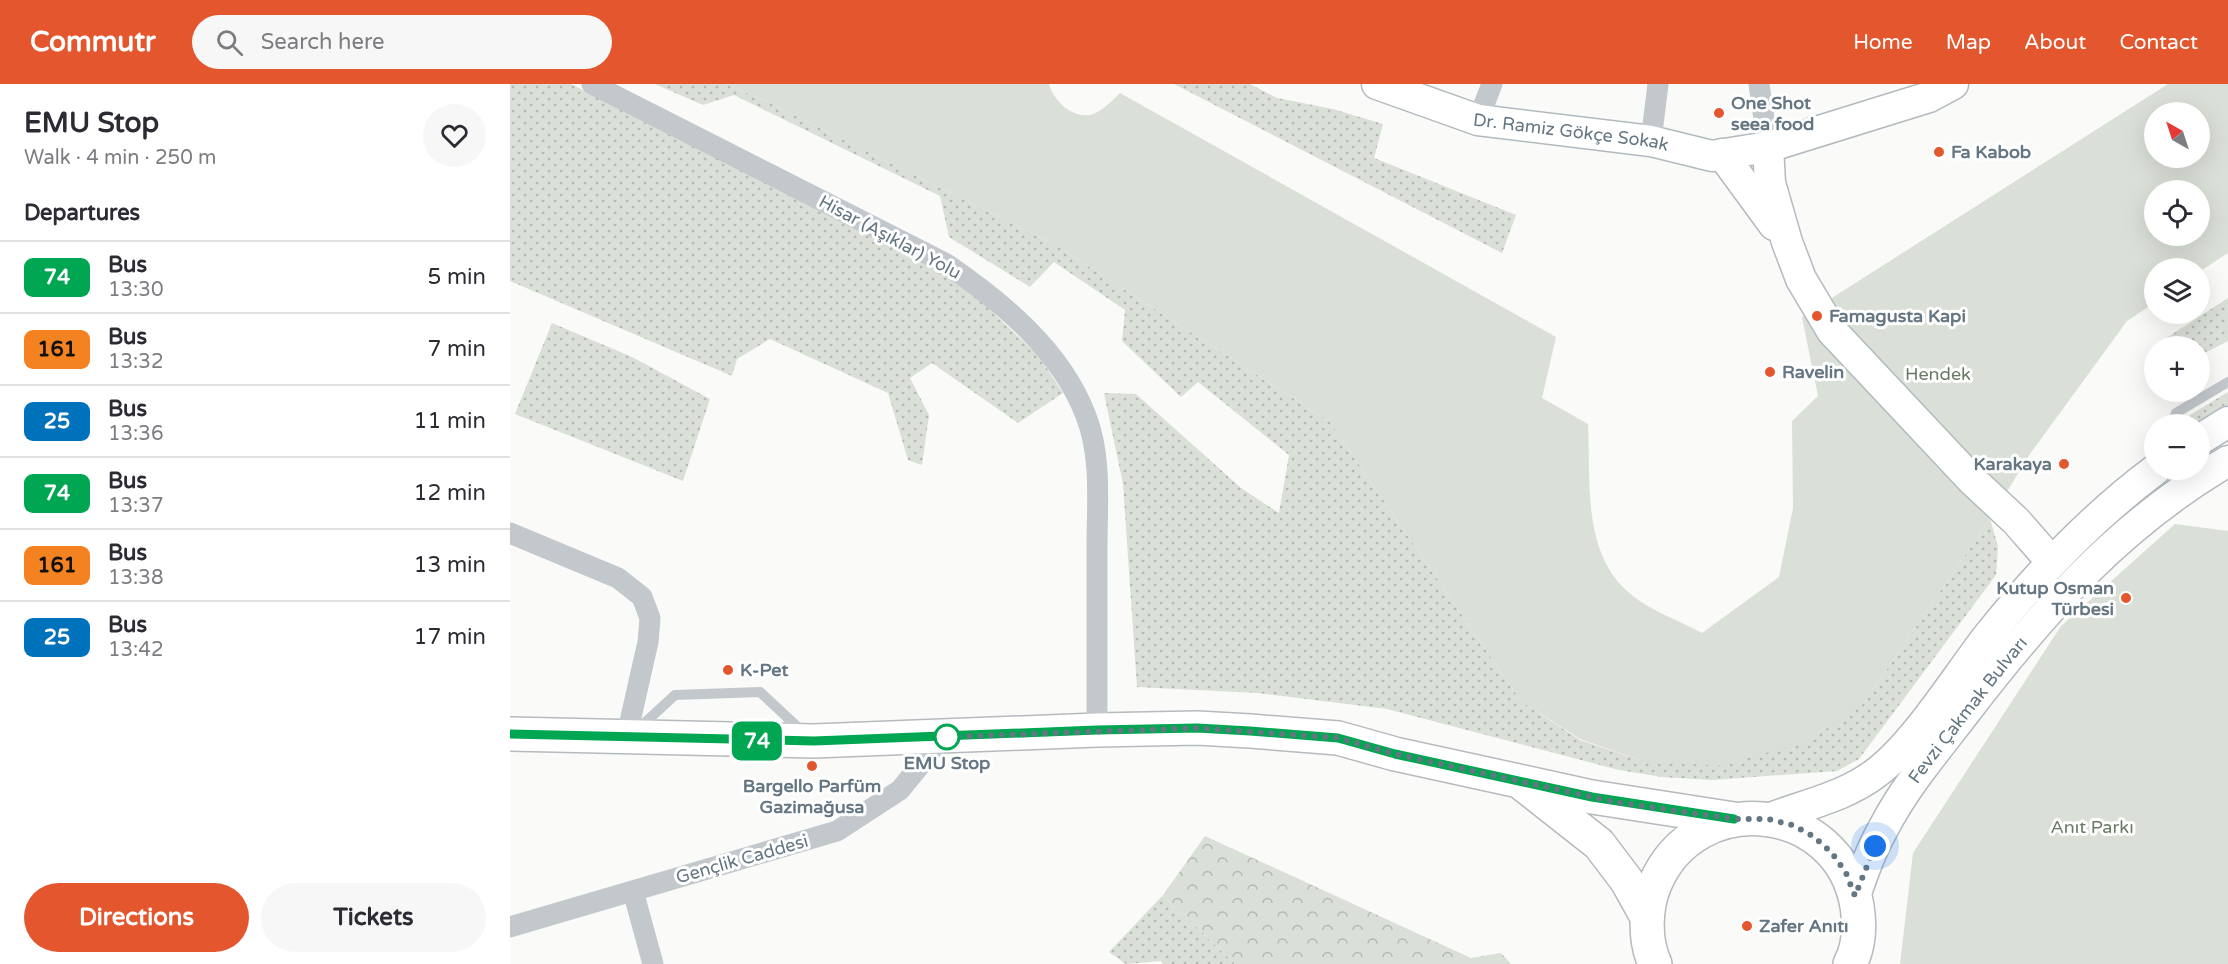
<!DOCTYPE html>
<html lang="en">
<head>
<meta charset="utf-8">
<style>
	:root { --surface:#fff; --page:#f7f7f7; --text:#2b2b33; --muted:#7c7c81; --line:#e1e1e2; --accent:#e4572e }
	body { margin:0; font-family:"Varela Round",sans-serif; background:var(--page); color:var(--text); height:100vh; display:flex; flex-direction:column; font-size:22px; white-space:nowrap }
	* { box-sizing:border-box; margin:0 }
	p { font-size:20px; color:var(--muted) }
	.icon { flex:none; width:33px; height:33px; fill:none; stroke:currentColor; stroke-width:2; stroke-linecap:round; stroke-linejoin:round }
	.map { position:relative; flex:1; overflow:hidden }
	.sheet { display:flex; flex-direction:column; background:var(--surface); width:510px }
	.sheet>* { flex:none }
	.badge { padding:0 12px; border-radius:9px; font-size:21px; line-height:39px }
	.needle { width:39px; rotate:321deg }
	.controls { position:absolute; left:1634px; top:18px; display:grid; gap:12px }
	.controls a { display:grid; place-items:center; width:66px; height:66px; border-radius:50%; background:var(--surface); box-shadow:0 6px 24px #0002; font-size:30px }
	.you { position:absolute; width:30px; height:30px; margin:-15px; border:4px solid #fff; border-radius:50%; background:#1a73e8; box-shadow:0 0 0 9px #1a73e833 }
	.map>.badge { position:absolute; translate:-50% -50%; box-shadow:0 0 0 3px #fff }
	h2 { padding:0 24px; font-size:22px; line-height:54px }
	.round { display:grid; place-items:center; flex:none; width:63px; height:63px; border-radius:32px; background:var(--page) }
	.headline { display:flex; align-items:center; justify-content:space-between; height:102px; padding:0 24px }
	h1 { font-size:28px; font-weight:700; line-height:45px }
	.primary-button { display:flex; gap:12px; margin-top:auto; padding:12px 24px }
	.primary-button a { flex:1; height:69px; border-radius:36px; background:var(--accent); color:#fff; font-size:24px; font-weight:700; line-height:69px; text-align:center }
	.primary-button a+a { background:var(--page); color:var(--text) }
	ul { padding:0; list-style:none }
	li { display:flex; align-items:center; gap:18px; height:72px; padding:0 24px; border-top:2px solid var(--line) }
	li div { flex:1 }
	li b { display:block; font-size:22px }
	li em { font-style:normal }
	li .badge { min-width:66px; font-weight:700; text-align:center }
	header { display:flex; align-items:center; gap:36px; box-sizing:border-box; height:84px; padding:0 30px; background:var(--accent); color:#fff }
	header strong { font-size:28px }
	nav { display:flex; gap:33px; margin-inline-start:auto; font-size:21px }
	.search { width:420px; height:54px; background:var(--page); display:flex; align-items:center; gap:15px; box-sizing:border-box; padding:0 21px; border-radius:33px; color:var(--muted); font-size:22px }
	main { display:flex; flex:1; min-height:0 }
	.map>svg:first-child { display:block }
</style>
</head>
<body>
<header>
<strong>Commutr</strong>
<div class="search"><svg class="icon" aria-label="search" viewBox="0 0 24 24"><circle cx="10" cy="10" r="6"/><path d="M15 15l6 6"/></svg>Search here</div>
<nav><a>Home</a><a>Map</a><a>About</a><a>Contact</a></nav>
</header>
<main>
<section class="sheet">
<div class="headline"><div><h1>EMU Stop</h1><p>Walk · 4 min · 250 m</p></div><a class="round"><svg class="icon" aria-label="heart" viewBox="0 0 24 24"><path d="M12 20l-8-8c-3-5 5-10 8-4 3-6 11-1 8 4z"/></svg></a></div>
<h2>Departures</h2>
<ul>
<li><span class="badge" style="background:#00a651;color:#fff">74</span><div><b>Bus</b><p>13:30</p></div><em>5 min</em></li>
<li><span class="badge" style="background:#f58220;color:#111">161</span><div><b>Bus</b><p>13:32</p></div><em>7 min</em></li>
<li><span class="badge" style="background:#0072bc;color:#fff">25</span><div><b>Bus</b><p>13:36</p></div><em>11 min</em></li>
<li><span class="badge" style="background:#00a651;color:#fff">74</span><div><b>Bus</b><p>13:37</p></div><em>12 min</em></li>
<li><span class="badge" style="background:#f58220;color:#111">161</span><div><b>Bus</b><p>13:38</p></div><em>13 min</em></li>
<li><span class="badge" style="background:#0072bc;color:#fff">25</span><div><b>Bus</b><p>13:42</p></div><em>17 min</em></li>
</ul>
<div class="primary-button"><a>Directions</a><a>Tickets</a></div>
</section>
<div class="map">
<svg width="1718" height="880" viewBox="0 0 1718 880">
	<defs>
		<pattern id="grass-dots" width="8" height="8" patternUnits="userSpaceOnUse" patternTransform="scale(1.5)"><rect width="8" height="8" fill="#dadfd7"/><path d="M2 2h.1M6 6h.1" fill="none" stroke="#b4b9b4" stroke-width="1.8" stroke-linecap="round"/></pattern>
		<pattern id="forest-crowns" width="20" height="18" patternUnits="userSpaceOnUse" patternTransform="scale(1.5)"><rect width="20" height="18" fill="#dadfd7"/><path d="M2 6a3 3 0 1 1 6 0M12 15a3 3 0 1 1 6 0" fill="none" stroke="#b4b9b4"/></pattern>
	</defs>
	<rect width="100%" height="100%" fill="#fafaf8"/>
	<path fill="url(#grass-dots)" d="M0 0H61L444 192 529 272 553 309 508 339 422 279 400 294 419 331 412 381 398 376 378 309 260 255 227 275 222 292 0 197Z
		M145 0H216L256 17 547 162 820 338 1011 617 1070 656 1130 676 1353 620 1480 435 1488 462 1486 491 1349 675 1327 687 1202 696 1152 693 1109 686 877 625 748 609 627 603 613 400 594 309 626 310 731 404 769 429 779 371 688 298 671 313 612 257 615 226 544 178 520 203 439 153 430 112 224 11 193 21Z
		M664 0H740L767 14 823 25 873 40 864 74 1006 131 992 169Z
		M1718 214V257L1689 272V262H1644Z
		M42 239 122 273 200 315 173 397 5 330Z
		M1718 308V322L1687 340H1675L1680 331Z
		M653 811 725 880H653L651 877 616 880 599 868Z"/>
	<path fill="url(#forest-crowns)" d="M695 752 961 874 991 869 1001 880H725L653 811Z"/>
	<path fill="#dadfd7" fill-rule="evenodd" d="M216 0H539C545 21 570 41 591 26 598 21 604 15 610 9L1046 253 1032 314 1078 340C1081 398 1071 472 1123 512 1142 527 1170 537 1192 549L1269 493 1283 424 1282 337 1308 312 1292 233 1658 0H1718V169L1689 188V184H1644V219L1617 237 1520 370 1480 435 1353 620 1297 658 1207 682 1130 676 1070 655 1011 617 820 338 547 162 256 17ZM1644 28H1689V74H1644ZM1644 106H1689V152H1644Z
		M1665 440 1718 447V880H1390L1403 769 1551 542Z"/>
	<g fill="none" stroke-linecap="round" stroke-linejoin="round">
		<defs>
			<g id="secondary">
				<path id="s1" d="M867 0 968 36 1141 57 1202 72 1258 63 1419 13 1443 0"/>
				<path d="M1258 63 1260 99 1277 158 1291 195 1322 247 1462 396 1506 437 1541 477"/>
				<path d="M1212 70 1264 141"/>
				<path d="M1689 356 1718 338"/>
				<path d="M1258 735C1294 721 1335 713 1366 689 1405 660 1447 592 1478 552 1527 491 1582 433 1645 386"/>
				<path id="s2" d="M1345 812C1353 789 1361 766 1373 745 1395 702 1428 664 1457 626 1533 527 1609 441 1718 377"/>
			</g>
			<path id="primary" d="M0 650 304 657 587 646 687 644 740 647 828 654 885 670 1082 713 1224 735
				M1014 701 1089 760 1117 797 1137 833
				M1145 880C1134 856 1135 824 1145 800 1186 703 1329 717 1347 822 1350 841 1349 863 1340 880"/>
		</defs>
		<use href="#secondary" stroke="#b3babf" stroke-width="33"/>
		<use href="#primary" stroke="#b5babe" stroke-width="36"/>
		<path stroke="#c3c8cc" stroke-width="10" d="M1662 340 1666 329 1718 298
			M128 645 165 611 250 608 293 648"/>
		<path stroke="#c3c8cc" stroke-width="21" d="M82 0 435 179C492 218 551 266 576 332 592 373 587 420 587 463 587 524 587 585 587 646
			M1249 0 1258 63
			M968 36 982 0
			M1141 57 1148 0
			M0 449 108 494 132 513 140 534 138 558 116 655
			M123 807 143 880
			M0 843 327 747 390 706 433 653"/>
		<use href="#secondary" stroke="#fff" stroke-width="30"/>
		<use href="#primary" stroke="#fff" stroke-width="33"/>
	</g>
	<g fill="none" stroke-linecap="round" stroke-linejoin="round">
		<defs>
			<path id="line" d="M0 650 304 657 587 646 687 644 740 647 828 654 885 670 1082 713 1224 735"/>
		</defs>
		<use href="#line" stroke="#fff" stroke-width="14"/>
		<use href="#line" stroke="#00a651" stroke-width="9"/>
		<path stroke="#657683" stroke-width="6" stroke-dasharray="0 10.8" d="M437 653H432L687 644 828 654 885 670 1105 718 1224 735H1258L1282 741 1303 752 1322 769 1336 789 1345 812 1365 762"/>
	</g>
	<g fill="#e4572e" stroke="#fff" stroke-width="2">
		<circle cx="1209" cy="29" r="6"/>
		<circle cx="1429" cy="68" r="6"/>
		<circle cx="1307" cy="232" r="6"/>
		<circle cx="1260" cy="288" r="6"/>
		<circle cx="1554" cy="380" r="6"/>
		<circle cx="1616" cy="514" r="6"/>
		<circle cx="218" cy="586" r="6"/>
		<circle cx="302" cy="682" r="6"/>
		<circle cx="1237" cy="842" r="6"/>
	</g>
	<circle fill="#fff" stroke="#00a651" stroke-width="3" cx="437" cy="653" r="12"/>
	<g text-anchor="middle" stroke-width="6" stroke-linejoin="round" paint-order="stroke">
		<g font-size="18" font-weight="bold" fill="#657683" stroke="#fff" text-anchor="start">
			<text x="1221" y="25">One Shot<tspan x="1221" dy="21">seea food</tspan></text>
			<text x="1441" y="74">Fa Kabob</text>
			<text x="1319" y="238">Famagusta Kapi</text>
			<text x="1272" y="294">Ravelin</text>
			<text x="1542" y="386" text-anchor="end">Karakaya</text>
			<text x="1604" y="510" text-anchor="end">Kutup Osman<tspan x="1604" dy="21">Türbesi</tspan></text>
			<text x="230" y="592">K-Pet</text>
			<text x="302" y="708" text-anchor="middle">Bargello Parfüm<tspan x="302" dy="21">Gazimağusa</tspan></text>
			<text x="1249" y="848">Zafer Anıtı</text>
		</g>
		<g font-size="18" fill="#657683" stroke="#fff">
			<text dy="6" stroke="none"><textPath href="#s1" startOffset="201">Dr. Ramiz Gökçe Sokak</textPath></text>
			<text transform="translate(380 153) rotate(28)" y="6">Hisar (Aşıklar) Yolu</text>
			<text dy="6" stroke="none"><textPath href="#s2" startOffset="219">Fevzi Çakmak Bulvarı</textPath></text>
			<text transform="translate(232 775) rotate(-16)" y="6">Gençlik Caddesi</text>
		</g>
		<g font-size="18" fill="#687a64" stroke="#fff">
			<text x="1428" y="296">Hendek</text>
			<text x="1582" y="749">Anıt Parkı</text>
		</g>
		<g font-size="18" font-weight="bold" fill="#657683" stroke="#fff">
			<text x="437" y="685">EMU Stop</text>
		</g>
	</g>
</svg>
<div class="controls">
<a><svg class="needle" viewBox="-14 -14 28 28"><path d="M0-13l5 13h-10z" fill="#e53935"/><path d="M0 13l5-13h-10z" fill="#7c7c81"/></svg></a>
<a><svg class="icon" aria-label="locate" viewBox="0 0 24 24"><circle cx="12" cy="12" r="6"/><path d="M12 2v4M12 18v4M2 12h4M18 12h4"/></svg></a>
<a><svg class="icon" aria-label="layers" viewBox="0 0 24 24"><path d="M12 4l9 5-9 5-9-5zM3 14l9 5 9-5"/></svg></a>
<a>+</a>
<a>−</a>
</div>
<div class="you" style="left:1365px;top:762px"></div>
<b class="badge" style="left:247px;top:657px;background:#00a651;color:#fff">74</b>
</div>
</main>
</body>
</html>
